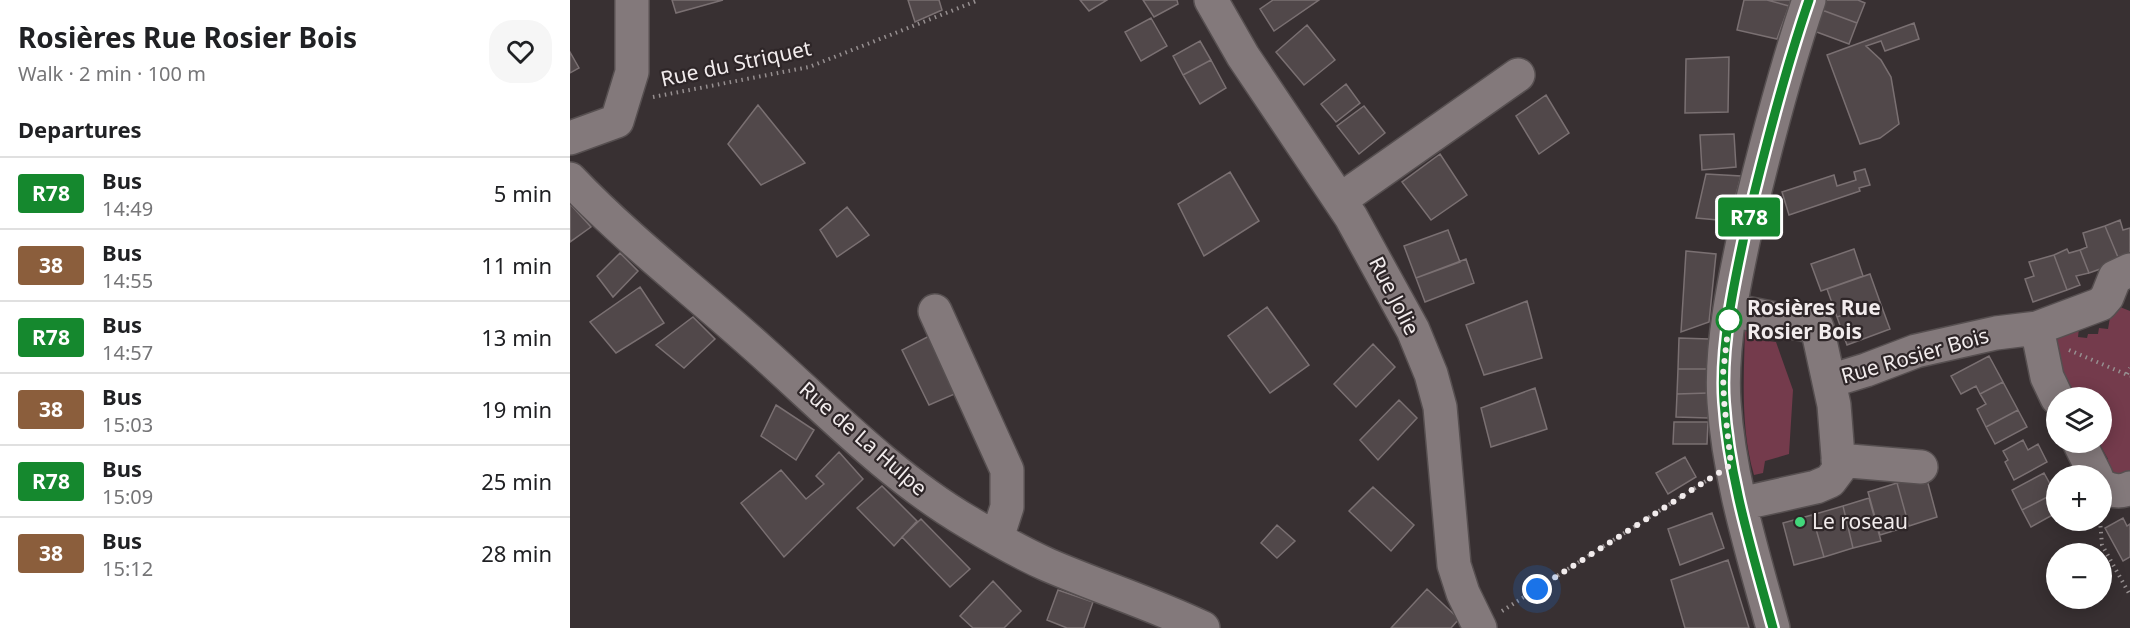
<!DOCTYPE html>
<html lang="en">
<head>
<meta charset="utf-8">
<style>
	:root { --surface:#fff; --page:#f6f6f6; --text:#202124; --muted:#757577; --line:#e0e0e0 }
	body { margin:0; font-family:"Noto Sans",sans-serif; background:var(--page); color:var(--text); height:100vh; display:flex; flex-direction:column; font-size:22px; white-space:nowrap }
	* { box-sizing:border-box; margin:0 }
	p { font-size:20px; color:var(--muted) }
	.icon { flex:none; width:33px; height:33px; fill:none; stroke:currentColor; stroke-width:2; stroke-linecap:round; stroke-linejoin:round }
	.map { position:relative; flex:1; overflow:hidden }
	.panel { display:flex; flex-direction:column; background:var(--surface); width:570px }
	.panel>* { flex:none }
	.badge { padding:0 12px; border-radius:4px; font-size:21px; line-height:39px }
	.buttons { position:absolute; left:1476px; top:387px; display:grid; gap:12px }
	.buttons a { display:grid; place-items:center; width:66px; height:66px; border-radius:50%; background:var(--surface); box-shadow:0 3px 15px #0003; font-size:30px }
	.you { position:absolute; width:30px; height:30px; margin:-15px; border:4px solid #fff; border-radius:50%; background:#1a73e8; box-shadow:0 0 0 9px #1a73e833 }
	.map>.badge { position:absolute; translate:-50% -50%; box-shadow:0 0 0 3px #fff }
	h2 { padding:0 18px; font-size:22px; line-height:54px }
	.round { display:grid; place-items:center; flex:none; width:63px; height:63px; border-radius:24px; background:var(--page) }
	.headline { display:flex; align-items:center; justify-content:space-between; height:102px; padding:0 18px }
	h1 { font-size:28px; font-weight:700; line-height:45px }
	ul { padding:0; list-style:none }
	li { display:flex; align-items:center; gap:18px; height:72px; padding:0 18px; border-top:2px solid var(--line) }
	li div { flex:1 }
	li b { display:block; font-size:22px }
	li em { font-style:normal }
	li .badge { min-width:66px; font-weight:700; text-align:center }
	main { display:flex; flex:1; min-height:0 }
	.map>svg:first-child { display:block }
</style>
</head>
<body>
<main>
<section class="panel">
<div class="headline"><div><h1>Rosières Rue Rosier Bois</h1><p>Walk · 2 min · 100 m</p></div><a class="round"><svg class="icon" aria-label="heart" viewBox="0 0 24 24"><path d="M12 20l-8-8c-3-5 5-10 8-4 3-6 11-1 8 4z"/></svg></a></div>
<h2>Departures</h2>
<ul>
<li><span class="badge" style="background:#15882e;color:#fff">R78</span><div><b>Bus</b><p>14:49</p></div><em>5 min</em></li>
<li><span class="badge" style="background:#8b5e3c;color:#fff">38</span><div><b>Bus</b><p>14:55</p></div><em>11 min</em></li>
<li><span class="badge" style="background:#15882e;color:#fff">R78</span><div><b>Bus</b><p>14:57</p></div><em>13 min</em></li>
<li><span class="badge" style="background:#8b5e3c;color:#fff">38</span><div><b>Bus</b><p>15:03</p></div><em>19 min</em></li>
<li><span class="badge" style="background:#15882e;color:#fff">R78</span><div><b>Bus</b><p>15:09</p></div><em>25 min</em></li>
<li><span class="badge" style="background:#8b5e3c;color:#fff">38</span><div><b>Bus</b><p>15:12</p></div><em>28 min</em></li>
</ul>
</section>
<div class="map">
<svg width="1560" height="628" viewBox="0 0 1560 628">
	<rect width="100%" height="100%" fill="#383032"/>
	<path fill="#743b4c" d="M1545 305 1560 311V473L1545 475 1531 463 1538 459 1529 443 1532 442V398L1505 397 1482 354 1488 327 1510 319 1508 337 1517 338 1518 334H1528L1529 328 1538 329 1542 306Z
		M1175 327H1187L1189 340 1206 342 1223 390 1219 454 1195 461 1193 473 1184 475C1170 427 1174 376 1175 327Z"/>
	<path fill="#51484a" stroke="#7a7072" stroke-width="1.5" d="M102 0H153L106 13Z
		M338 0H369L372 10 345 22Z
		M510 0H537L519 11Z
		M573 0H607L608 4 584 17Z
		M703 0H749L704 31 690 9Z
		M1174 0H1197L1219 6 1207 39 1167 30Z
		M1197 0H1221L1219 6Z
		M1256 0H1288L1295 3 1287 23 1252 10Z
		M1252 10 1287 23 1279 44 1244 31Z
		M581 18 597 46 571 61 555 32Z
		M1344 23 1349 39 1315 51 1311 41 1296 46 1311 60 1321 77 1329 124 1310 138 1290 144 1257 55Z
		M737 25 765 60 734 85 706 52Z
		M630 41 641 60 613 75 603 56Z
		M0 52 9 68 0 73Z
		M1159 57 1158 112 1115 113 1116 59Z
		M641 60 656 88 630 104 613 75Z
		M776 84 790 103 766 122 751 104Z
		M976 95 999 133 969 154 946 116Z
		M188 105 235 163 191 185 158 144Z
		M794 106 815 133 789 154 767 126Z
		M1164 134 1166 167 1132 170 1130 135Z
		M870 154 897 195 861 220 832 182Z
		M1295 169 1300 185 1289 188 1290 191 1219 215 1212 192 1264 175 1267 186 1286 180 1284 172Z
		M660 172 689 221 634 256 608 204Z
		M1136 174 1171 176 1159 221 1126 218Z
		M0 204 21 227 0 242Z
		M277 207 299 235 267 257 250 230Z
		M1550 220 1553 230 1560 228V258L1550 262 1535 226Z
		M1535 226 1550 262 1519 273 1510 250 1517 247 1513 233Z
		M878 230 890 262 846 278 834 246Z
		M1284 249 1293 276 1251 291 1241 264Z
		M1497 249 1499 253 1510 250 1519 273 1506 276 1510 285 1497 290 1484 255Z
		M1116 251 1146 254 1139 322 1111 332Z
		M50 253 68 271 43 297 27 276Z
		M1484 255 1497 290 1463 302 1455 279 1464 276 1459 262Z
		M896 259 904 283 855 302 846 278Z
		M1300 274 1310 302 1267 317 1257 289Z
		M70 287 94 323 46 353 20 322Z
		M957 301 972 358 914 375 896 325Z
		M1310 302 1320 329 1277 345 1267 317Z
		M697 307 739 365 700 393 658 336Z
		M123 317 145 339 114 368 86 345Z
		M365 333 394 390 359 405 332 350Z
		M1109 338 1139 339 1137 369H1108Z
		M803 344 825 367 786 407 764 384Z
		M1419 356 1433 382 1410 394 1406 386 1391 394 1381 376Z
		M1108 369H1137L1138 393 1107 394Z
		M1433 382 1448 410 1416 427 1407 409 1416 404 1410 394Z
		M965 388 977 429 921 447 911 408Z
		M1138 393V418L1106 417 1107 394Z
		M829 400 847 418 808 460 790 440Z
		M206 405 244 430 226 460 191 436Z
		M1448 410 1457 427 1425 444 1416 427Z
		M1104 422H1138L1137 444H1103Z
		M1453 440 1458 450 1468 444 1477 462 1444 480 1435 462 1438 460 1433 451Z
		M269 452 293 479 214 557 171 503 211 470 236 499 254 484 246 476Z
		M1115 457 1126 477 1098 494 1086 473Z
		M1474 473 1485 493 1452 510 1442 490Z
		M1356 476 1367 517 1339 526 1327 483Z
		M1327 483 1339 526 1310 535 1298 492Z
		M312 486 347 521 324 546 287 508Z
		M803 487 844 525 821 551 779 511Z
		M1485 493 1486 513 1461 527 1452 510Z
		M1299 498 1311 541 1283 548 1273 506Z
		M1273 506 1283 548 1254 557 1242 515Z
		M1142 513 1154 548 1110 565 1098 529Z
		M1242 515 1254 557 1224 565 1213 523Z
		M1553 518 1557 526 1560 524V557L1553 561 1535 528Z
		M351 519 400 569 380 587 332 537Z
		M707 525 725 541 707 558 691 543Z
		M1158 560 1179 628H1115L1101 580Z
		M423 581 451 611 434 628H403L390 616Z
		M857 589 889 619 881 628H821Z
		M488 590 523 602 514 628H497L477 620Z"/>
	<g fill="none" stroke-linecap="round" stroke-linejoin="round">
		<defs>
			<path id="minor" d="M641 0 673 56 781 217 843 330 861 374 870 407 884 565 893 593 910 628
				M0 138 47 121 62 72V0
				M0 179C58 240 126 292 189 349 256 409 320 476 398 522 423 537 451 553 478 565 529 587 583 604 633 628
				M770 200 948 75
				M1160 310 1247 327 1264 405 1269 469 1260 481 1246 487 1170 504
				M365 311 437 470V507L427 538
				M1467 328 1477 377 1487 398
				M1260 381 1296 370 1346 351 1426 333 1467 328 1531 304 1537 297 1545 277 1560 270
				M1509 442 1526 476
				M1268 460 1351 467
				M1532 486C1541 491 1550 493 1560 488
				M1203 628C1183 554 1159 479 1154 402 1150 346 1165 278 1177 223 1195 148 1214 73 1239 0"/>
		</defs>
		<use href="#minor" stroke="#564f50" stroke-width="36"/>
		<path stroke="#968f90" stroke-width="4" stroke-dasharray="1.5 4.5" stroke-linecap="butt" d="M83 97 239 67 409 0
			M1499 350 1560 376
			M1557 374 1560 368
			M1530 520 1532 545 1560 595
			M932 611 1136 481"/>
		<use href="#minor" stroke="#83797b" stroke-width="33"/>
	</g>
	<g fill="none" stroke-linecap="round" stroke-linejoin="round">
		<defs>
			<path id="line" d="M1203 628C1183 554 1159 479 1154 402 1150 346 1165 278 1177 223 1195 148 1214 73 1239 0"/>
		</defs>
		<use href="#line" stroke="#fff" stroke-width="14"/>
		<use href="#line" stroke="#15882e" stroke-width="9"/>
		<path stroke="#f2eced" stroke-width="6" stroke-dasharray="0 10.8" d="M967 589 1161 465 1154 401 1153 374 1159 320"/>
	</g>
	<circle fill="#fff" stroke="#15882e" stroke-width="3" cx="1159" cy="320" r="12"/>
	<circle fill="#42d77b" stroke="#2e2628" stroke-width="2" cx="1230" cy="522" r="6"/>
	<g text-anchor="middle" stroke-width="4.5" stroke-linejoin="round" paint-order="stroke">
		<g font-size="21" fill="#f2eced" stroke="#2e2628">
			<text transform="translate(166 64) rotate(-12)" y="7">Rue du Striquet</text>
			<text transform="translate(824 296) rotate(63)" y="7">Rue Jolie</text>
			<text transform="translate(1345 356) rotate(-16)" y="7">Rue Rosier Bois</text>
			<text transform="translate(293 439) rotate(41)" y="7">Rue de La Hulpe</text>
		</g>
		<g font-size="21" font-weight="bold" fill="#f2eced" stroke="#2e2628" text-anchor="start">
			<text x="1177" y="315">Rosières Rue<tspan x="1177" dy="24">Rosier Bois</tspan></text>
		</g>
		<g font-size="21" fill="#f2eced" stroke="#2e2628" text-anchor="start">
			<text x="1242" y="529">Le roseau</text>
		</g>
	</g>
</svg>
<div class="buttons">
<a><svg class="icon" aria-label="layers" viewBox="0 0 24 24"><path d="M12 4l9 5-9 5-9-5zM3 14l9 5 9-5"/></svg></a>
<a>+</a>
<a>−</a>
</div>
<div class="you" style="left:967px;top:589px"></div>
<b class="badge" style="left:1179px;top:217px;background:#15882e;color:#fff">R78</b>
</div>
</main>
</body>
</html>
